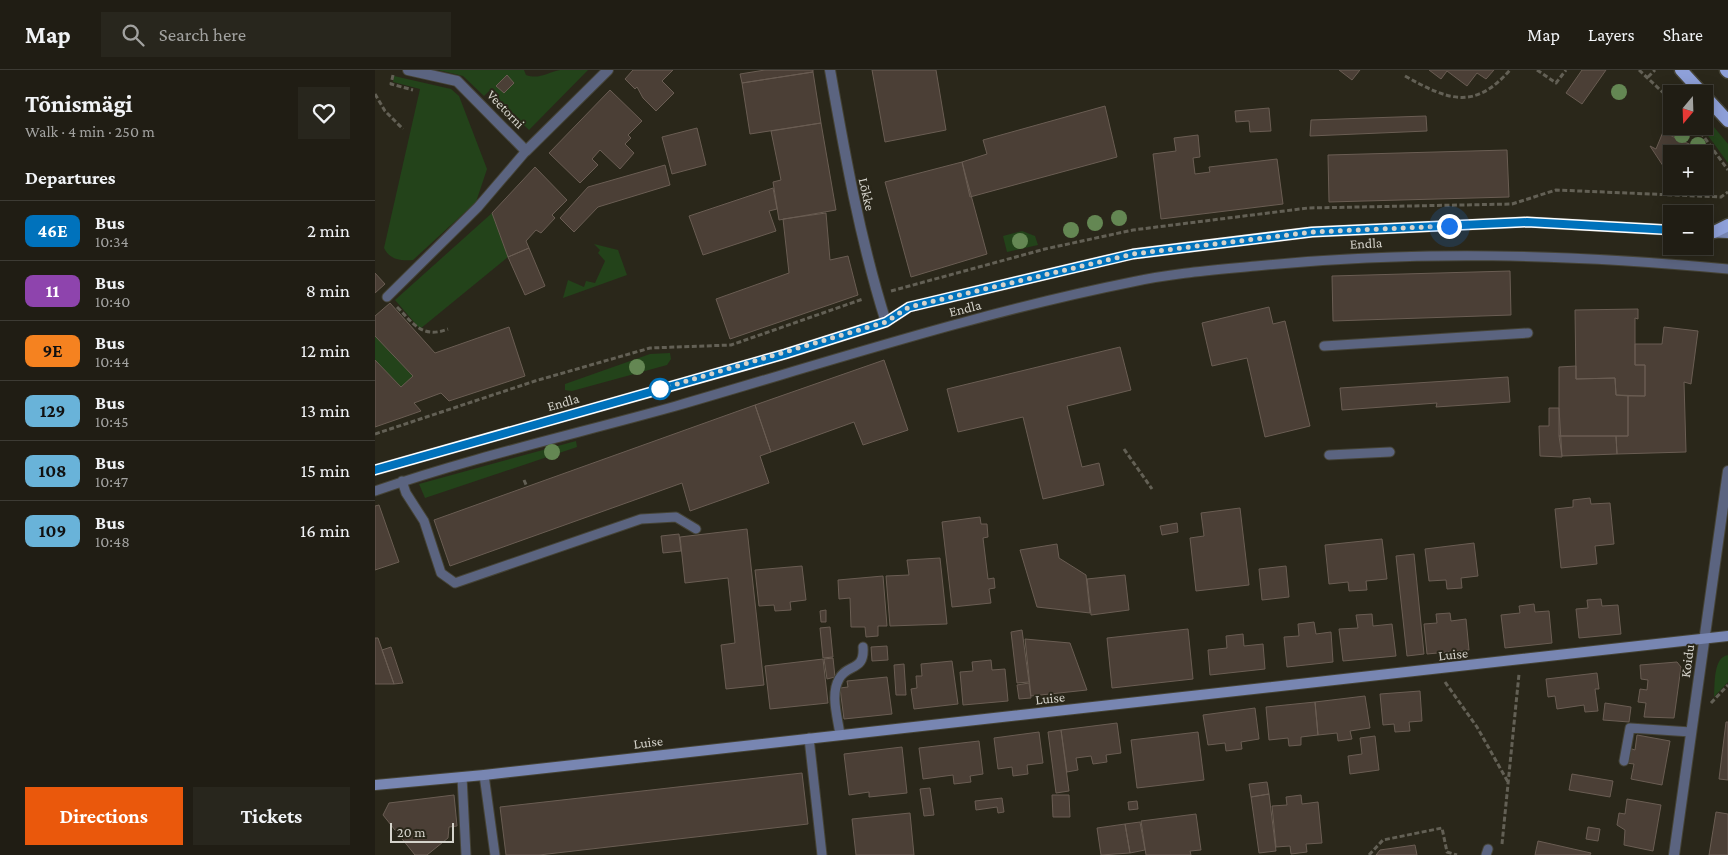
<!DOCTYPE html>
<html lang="en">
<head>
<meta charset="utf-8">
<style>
	:root { --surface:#201d14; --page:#28261d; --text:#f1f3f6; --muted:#a2a2a0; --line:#3d3b34; --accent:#ea580c }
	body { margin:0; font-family:"Crimson Pro",serif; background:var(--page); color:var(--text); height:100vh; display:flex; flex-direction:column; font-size:19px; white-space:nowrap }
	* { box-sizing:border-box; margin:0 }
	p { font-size:16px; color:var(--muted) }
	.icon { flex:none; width:28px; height:28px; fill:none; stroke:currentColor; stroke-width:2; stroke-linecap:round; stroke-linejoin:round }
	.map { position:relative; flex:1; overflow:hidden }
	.side { display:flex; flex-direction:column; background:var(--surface); width:375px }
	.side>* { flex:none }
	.badge { padding:0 10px; border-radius:8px; font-size:18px; line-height:32px }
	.needle { width:32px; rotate:199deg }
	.controls { position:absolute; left:1288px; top:15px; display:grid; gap:10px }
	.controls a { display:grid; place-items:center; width:50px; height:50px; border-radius:0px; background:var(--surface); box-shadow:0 2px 12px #0003,0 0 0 1px var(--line); font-size:25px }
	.scale { position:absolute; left:15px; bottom:12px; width:64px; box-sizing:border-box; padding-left:5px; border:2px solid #d5d3cb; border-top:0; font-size:14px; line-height:18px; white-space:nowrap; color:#d5d3cb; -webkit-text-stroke:4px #2a271a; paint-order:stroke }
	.you { position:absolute; width:25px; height:25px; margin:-12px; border:4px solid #fff; border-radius:50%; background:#1a73e8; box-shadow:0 0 0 8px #1a73e833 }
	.map>.badge { position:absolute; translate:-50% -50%; box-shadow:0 0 0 2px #fff }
	h2 { padding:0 25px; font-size:19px; line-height:45px }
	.round { display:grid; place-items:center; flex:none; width:52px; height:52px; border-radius:0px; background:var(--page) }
	.overview { display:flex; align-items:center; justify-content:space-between; height:85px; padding:0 25px }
	h1 { font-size:24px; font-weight:700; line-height:38px }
	.action { display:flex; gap:10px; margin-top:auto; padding:10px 25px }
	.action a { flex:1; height:58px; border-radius:0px; background:var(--accent); color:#fff; font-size:20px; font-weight:700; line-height:58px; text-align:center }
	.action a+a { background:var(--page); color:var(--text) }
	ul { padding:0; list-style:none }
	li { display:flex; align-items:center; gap:15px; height:60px; padding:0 25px; border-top:1px solid var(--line) }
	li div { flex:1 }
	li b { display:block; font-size:19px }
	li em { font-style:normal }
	li .badge { min-width:55px; font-weight:700; text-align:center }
	header { display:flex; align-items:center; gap:30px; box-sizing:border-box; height:70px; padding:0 25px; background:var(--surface); border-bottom:1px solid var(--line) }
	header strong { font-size:24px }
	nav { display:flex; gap:28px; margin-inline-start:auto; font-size:18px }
	.search { width:350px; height:45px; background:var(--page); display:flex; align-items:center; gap:12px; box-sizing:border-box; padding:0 18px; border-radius:0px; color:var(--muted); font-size:19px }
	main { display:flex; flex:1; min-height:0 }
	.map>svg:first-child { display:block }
</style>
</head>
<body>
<header>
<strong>Map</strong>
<div class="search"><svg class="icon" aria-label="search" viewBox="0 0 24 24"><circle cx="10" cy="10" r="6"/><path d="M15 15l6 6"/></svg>Search here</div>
<nav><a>Map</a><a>Layers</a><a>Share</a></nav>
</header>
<main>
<section class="side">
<div class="overview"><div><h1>Tõnismägi</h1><p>Walk · 4 min · 250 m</p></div><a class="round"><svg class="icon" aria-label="heart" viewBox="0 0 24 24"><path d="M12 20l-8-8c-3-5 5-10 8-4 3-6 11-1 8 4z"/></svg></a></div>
<h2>Departures</h2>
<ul>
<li><span class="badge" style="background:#0072bc;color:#fff">46E</span><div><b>Bus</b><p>10:34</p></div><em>2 min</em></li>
<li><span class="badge" style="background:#8e44ad;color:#fff">11</span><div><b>Bus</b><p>10:40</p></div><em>8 min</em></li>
<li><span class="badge" style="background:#f58220;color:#111">9E</span><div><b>Bus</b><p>10:44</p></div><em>12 min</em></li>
<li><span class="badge" style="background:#69b3d9;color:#111">129</span><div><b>Bus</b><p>10:45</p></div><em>13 min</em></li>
<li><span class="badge" style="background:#69b3d9;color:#111">108</span><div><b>Bus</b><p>10:47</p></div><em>15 min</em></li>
<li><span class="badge" style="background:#69b3d9;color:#111">109</span><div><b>Bus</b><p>10:48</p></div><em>16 min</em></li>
</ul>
<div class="action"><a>Directions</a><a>Tickets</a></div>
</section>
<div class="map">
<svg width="1353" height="785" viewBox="0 0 1353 785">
	<rect width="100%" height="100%" fill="#2a271a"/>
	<path fill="#23431a" d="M63 0H149L151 5C164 10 173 2 185 0 193 0 204 0 213 0L154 60 114 21 109 26 88 6Z
		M19 6 76 19 84 26 112 99 101 132 38 190C26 191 15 190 9 178L45 19 18 12Z
		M1329 45 1353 74V93L1326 56H1329Z
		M117 143 133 187 45 259 20 230Z
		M647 161 660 166 663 175 632 182 628 166Z
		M219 174 243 180 252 205 188 228 193 210 209 217 211 211 220 213 230 191 223 183 225 180Z
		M0 266 38 306 26 317 0 290Z
		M295 283 296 289 292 295 197 321 190 320V314L275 284Z
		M201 371 202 377 50 428 44 414Z
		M1353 585V612L1339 627C1340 615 1338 587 1353 585Z"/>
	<path fill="#4b3f36" stroke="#6a5d53" d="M258 0H298L287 11 299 23 281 41 268 28 262 17 260 19 250 9Z
		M390 0H438V2L367 13 365 4Z
		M497 0H561L571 60 510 72Z
		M964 0H985L977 10Z
		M1054 0H1119L1111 9 1102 3 1092 16 1072 1 1066 9Z
		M1207 0H1231L1207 34 1191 23Z
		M438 2 446 53 375 64 367 13Z
		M132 5 139 13 129 23 121 16Z
		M235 20 267 51 253 65 256 68 250 74 259 83 245 99 225 80 217 89 223 95 205 113 174 83Z
		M730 36 742 87 595 127 587 92 612 84 608 70Z
		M894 38 896 61 875 62 874 51 861 52 860 41Z
		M1051 46 1052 61 935 66 936 50Z
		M446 53 461 140 404 150 398 112 406 110 396 61Z
		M322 58 331 95 297 104 287 67Z
		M1288 62 1336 84 1329 99V84H1296V108L1275 76 1281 79Z
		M823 65 825 87 818 88 820 104 835 102 834 97 902 89 908 134 786 149 778 84 801 81 799 68Z
		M1132 80 1134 127 954 132 953 85Z
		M587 92 612 184 536 207 510 112Z
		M290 95 295 115 223 137 199 162 185 148 213 117Z
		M160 97 192 130 177 145 180 148 166 163 161 160 151 171 154 178 133 187 117 143Z
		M398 118 402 139 394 141 401 161 328 185 314 146Z
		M451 143 455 190 473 186 483 225 355 269 341 229 414 203 408 149Z
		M154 178 170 216 150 225 133 187Z
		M1135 201 1136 245 958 251 957 206Z
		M0 203 10 214 0 223Z
		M15 233 60 283 134 257 150 306 74 331 66 323 39 333 46 341 0 357V290L26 317 38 306 0 266V246Z
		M894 237 898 254 910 251 935 356 890 367 872 288 837 296 827 253Z
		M1263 239V249L1260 248V295H1270V326L1241 325 1240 308 1201 309 1200 240Z
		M1289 257 1323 261 1316 314 1309 312 1311 382 1242 384 1241 366H1253V326H1270V295H1260V274H1287Z
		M745 277 756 320 692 336 707 397 724 393 729 415 668 429 648 347 583 362 572 319Z
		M509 290 533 360 488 375 479 352 396 382 380 335Z
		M1201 296V309L1240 308 1241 325 1253 326V366H1184V297Z
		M1133 307 1135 332 1061 337 1062 333 967 340 965 318Z
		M380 335 396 382 385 386 394 413 315 441 307 413 75 496 59 450Z
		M1174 338H1184L1187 387 1165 386 1164 356H1174Z
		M1184 366H1241L1242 384 1187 386Z
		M1215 428 1216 434 1235 433 1239 474 1220 476 1222 494 1186 498 1180 439 1198 437V430Z
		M4 435 24 492 0 500V436Z
		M865 438 874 515 821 521 815 468 829 466 826 443Z
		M605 447 606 454H612L613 467 608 468 613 509 619 508 620 518 614 519 616 533 577 537 567 452Z
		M802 453 803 462 787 465 785 456Z
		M372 459 389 615 351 619 346 575 360 573 353 508 310 513 305 467Z
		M304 464 306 481 288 483 286 466Z
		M1007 469 1012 509 991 511 992 520 974 521 973 512 954 514 950 475Z
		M1099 473 1103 506 1086 508 1087 518 1072 519 1071 510 1054 511 1050 479Z
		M682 474 684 488 711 505 715 543 662 537 645 480Z
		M1039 484 1049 584 1032 586 1021 486Z
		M565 488 572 554 515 556 511 506 534 505 532 490Z
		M427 496 431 530 415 532 416 540 400 541 399 535 384 536 380 500Z
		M911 496 914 527 887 530 884 499Z
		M750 505 754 540 716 545 712 509Z
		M508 506 512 556H503V566L491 567 490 557H476L475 528 464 529 463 510Z
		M1226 529 1227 536 1243 535 1246 564 1204 568 1201 539 1213 538 1212 530Z
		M1159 534 1160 542 1174 541 1177 573 1130 578 1126 545 1145 543 1144 536Z
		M451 540V552H446L445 541Z
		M1075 543 1076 551 1091 549 1094 580 1052 584 1049 554 1062 553 1061 544Z
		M997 544 998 556 1017 554 1021 586 968 591 964 559 983 558 981 545Z
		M939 552 941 564 956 562 958 592 912 597 909 567 924 566 923 554Z
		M455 557 458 587 448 588 445 558Z
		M813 559 818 609 737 618 732 568Z
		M647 560 654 612 642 613 636 562Z
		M868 564 869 576 888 574 890 599 835 605 833 580 852 578 851 566Z
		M0 568H3L19 614H0Z
		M650 569 695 573 712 620 656 626Z
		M512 576 513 590 497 591 496 577Z
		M16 577 28 613 19 614 7 580Z
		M458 588 460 607 452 609 449 589Z
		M448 589 453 633 395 639 390 596Z
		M616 590 617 600 630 599 633 631 588 635 585 602 598 601 597 592Z
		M577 591 583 634 539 639 536 619 542 618 541 606H547L546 594Z
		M1302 592 1306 597 1299 648 1269 647 1271 633 1263 632 1265 619 1272 620 1273 610 1266 609 1265 595Z
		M529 594 531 625H521L519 595Z
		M1222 603 1224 619H1220L1223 641 1210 642 1209 635 1182 639 1180 626 1173 627 1171 609Z
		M512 607 517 644 469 649 465 618 473 617 472 611Z
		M654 613 656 628 644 629 642 615Z
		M1045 621 1047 651 1034 652 1035 661 1020 662 1019 654 1008 655 1005 624Z
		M990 626 995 658 975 661 977 669 963 671 962 663 943 665 940 632Z
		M940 632 943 665 926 667V675L914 676 913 668 894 670 891 637Z
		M1230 633 1256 637 1254 652 1228 650Z
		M880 638 884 669 866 672 867 679 851 681 850 673 833 675 828 645Z
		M1351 652H1353V710L1344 709Z
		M742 653 746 683 731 685 732 692 718 694 716 686 701 688 703 700 692 702 686 660Z
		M686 660 694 721 681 723 673 662Z
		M664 662 668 693 652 695 653 704 638 706 637 697 623 699 619 668Z
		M823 662 829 710 762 718 756 670Z
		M1262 665 1295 671 1287 715 1256 709 1259 694 1251 693 1254 678 1260 680Z
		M1000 666 1004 700 975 704 973 686 987 684 985 668Z
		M604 671 608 704 595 706 596 712 579 714 578 705 548 709 544 678Z
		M527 677 532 723 494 727V722L474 725 469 684Z
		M427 703 433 754 164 785H131L125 737Z
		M1197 704 1238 711 1235 727 1194 720Z
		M892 712 894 724 876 727 874 714Z
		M555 718 559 745 549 746 545 719Z
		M894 724 901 781 884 783 876 727Z
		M79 725 82 756 74 757 73 768 52 785H40L8 745 14 733Z
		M677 725H694L695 747H678Z
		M926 725 927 734 943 732 947 773 931 774 932 782 916 784 915 776 901 777 897 736 912 735 911 727Z
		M627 728 629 742 623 743 622 737 601 740 600 731Z
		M1252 729 1286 735 1278 781 1249 775 1250 760 1242 755 1244 743 1250 744Z
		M762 731 763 739 754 740 753 732Z
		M1341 742 1353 744V785H1334Z
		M535 743 539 785H481L477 749Z
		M821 744 826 780 815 781 816 785H771L766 751Z
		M765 752 770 780 755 783 750 754Z
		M750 754 755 783 726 785 722 758Z
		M1213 757 1225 759 1223 771 1211 769Z
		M1163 771 1216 783 1215 785H1160Z
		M1040 775 1042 785H1001L1005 780Z"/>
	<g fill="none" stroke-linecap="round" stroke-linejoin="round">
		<defs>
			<path id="lane" d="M12 227 103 137 151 81
				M949 276 1153 263
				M954 385 1015 382
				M27 411 31 423 49 451 66 503 80 513 266 449 301 447 321 459
				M0 421C98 387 201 364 301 336 453 292 602 243 757 212 798 203 840 200 881 196 1041 180 1194 184 1353 199
				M465 665C463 648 455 625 464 609 472 593 490 602 488 577
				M434 668 447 785
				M1249 691 1255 658 1316 662
				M109 705 120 785
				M87 707 91 785
				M1111 785 1113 779"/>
			<path id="street" d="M33 0 82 11 151 81 233 0
				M455 0C470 85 485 170 511 252
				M1299 785 1353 401"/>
			<path id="secondary" d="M1329 162 1353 163
				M0 400 410 284 511 252 534 237 758 184 937 162 1152 152 1296 160
				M0 715 109 705 1353 566"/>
			<path id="primary" d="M1306 0 1353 51
				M1351 0 1353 2
				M1339 162 1353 155"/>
		</defs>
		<use href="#lane" stroke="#454336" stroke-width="11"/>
		<use href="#street" stroke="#454336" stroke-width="12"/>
		<use href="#secondary" stroke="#454336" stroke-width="12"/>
		<use href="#primary" stroke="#454336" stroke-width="15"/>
		<path stroke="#636055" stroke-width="3" stroke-dasharray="5 2.5" stroke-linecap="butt" d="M1162 0 1181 13 1191 0
			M1264 0 1296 30
			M18 5 16 14 38 20
			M1030 6C1073 30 1099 41 1135 0
			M1273 7 1280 0
			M1297 17 1300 24
			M0 24 10 41 28 59
			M1321 56 1353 100
			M516 221 670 179 758 160 933 138 1137 134 1181 120 1346 127 1353 122
			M22 237C39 254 47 269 73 259
			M0 364 160 311 275 278 356 275 488 229
			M749 379 777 419
			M149 410 152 417
			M1070 612 1102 657 1133 712
			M1336 633 1353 615
			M1127 774 1144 604
			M994 785 1008 770 1067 758 1072 782 1082 785"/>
		<use href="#lane" stroke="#5b6480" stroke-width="9"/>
		<use href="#street" stroke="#5b6480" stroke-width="10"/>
		<use href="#secondary" stroke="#7886b2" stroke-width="10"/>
		<use href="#primary" stroke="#8ea0d9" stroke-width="12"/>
	</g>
	<g fill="#648753">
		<circle cx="1244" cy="22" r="8"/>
		<circle cx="1307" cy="65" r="8"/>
		<circle cx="1323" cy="75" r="8"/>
		<circle cx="744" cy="148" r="8"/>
		<circle cx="720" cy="153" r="8"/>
		<circle cx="696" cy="160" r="8"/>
		<circle cx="645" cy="171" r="8"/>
		<circle cx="262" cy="297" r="8"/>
		<circle cx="177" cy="382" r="8"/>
	</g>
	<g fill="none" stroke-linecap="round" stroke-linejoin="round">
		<defs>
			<path id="line" d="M0 400 410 284 511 252 534 237 758 184 937 162 1152 152 1296 160"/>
		</defs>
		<use href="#line" stroke="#fff" stroke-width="11"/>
		<use href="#line" stroke="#0072bc" stroke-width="8"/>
		<path stroke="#d5d3cb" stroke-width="5" stroke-dasharray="0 9" d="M285 319 511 252 534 237 758 184 937 162 1074 156"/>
	</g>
	<circle fill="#fff" stroke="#0072bc" stroke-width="2.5" cx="285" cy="319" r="10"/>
	<g text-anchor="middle" stroke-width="4" stroke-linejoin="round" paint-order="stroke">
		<g font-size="14" fill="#d5d3cb" stroke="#2a271a">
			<text transform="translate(131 39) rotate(46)" y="5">Veetorni</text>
			<text transform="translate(492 124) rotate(77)" y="5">Lõkke</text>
			<text transform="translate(991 173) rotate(-3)" y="5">Endla</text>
			<text transform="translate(590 238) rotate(-14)" y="5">Endla</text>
			<text transform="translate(188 332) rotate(-16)" y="5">Endla</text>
			<text transform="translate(1078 584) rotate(-6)" y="5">Luise</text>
			<text transform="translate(1312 591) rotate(-82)" y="5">Koidu</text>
			<text transform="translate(675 628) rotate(-6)" y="5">Luise</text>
			<text transform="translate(273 672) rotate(-7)" y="5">Luise</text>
		</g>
	</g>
</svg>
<div class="controls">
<a><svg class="needle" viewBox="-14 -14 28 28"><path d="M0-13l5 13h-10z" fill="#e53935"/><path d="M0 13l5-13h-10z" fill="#a2a2a0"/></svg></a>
<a>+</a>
<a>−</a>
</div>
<div class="scale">20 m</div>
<div class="you" style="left:1074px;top:156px"></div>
</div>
</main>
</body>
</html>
